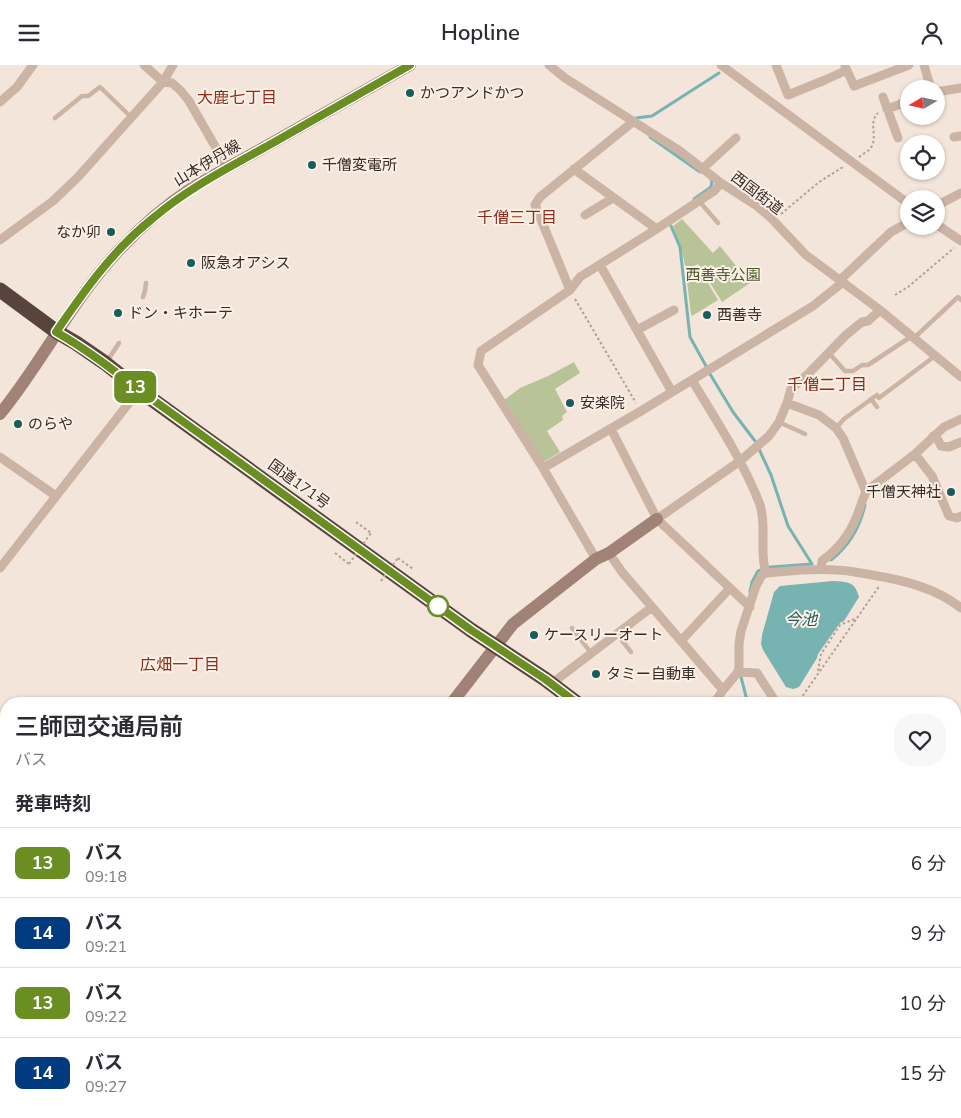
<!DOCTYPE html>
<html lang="ja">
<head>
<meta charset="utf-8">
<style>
	:root { --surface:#fff; --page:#f7f7f7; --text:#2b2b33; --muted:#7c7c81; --line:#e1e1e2 }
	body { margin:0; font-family:"Nunito Sans","Noto Sans JP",sans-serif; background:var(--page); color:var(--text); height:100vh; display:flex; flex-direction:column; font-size:19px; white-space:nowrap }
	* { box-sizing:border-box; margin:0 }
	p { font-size:16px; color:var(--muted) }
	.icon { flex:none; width:28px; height:28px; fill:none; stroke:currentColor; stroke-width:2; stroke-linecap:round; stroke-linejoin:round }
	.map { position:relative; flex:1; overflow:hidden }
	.side { position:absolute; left:0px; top:632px; width:961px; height:421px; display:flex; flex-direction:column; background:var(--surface); border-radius:20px 20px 0 0; box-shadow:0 1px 4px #0004 }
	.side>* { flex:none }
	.badge { padding:0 10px; border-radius:8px; font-size:18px; line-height:32px }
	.needle { width:32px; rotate:261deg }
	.fabs { position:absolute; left:900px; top:15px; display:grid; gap:10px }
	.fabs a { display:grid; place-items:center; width:45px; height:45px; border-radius:50%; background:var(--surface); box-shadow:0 1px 4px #0004; font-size:25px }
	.map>.badge { position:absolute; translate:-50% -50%; box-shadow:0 0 0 2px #fff }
	h2 { padding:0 15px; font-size:19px; line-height:45px }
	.round { display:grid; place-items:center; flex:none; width:52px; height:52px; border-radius:20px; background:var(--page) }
	.head { display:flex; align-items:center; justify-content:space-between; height:85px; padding:0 15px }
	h1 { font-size:24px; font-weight:600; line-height:38px }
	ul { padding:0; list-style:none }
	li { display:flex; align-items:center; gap:15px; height:70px; padding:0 15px; border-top:1px solid var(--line) }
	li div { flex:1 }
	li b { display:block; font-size:19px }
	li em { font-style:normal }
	li .badge { min-width:55px; font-weight:700; text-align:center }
	header { display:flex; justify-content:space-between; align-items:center; height:65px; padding:0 15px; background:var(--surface); font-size:22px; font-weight:600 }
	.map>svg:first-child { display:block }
</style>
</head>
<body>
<header><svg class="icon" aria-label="menu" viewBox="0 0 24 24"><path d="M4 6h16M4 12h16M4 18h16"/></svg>Hopline<svg class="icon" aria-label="person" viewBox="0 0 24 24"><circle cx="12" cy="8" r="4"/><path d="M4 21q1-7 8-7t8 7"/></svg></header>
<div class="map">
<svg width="961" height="1053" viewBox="0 0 961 1053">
	<rect width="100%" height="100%" fill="#f3e5da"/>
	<path fill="#b8c498" d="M682 154 713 188 720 181 750 218 722 237 698 199 686 205 681 182 673 161Z
		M698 201 718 235 692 251 691 249 686 208Z
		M574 297 580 308 555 324 567 347 562 351 563 355 547 366 560 387 545 396 540 395 503 336 520 323 548 311Z
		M202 1048H319L306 1053H217Z
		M423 1048H475L481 1053H432Z"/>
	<path fill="#76b3b1" d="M833 516C849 517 855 517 859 532L844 556 840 558 818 589 817 593 799 622 793 624 786 622 763 585 761 579 762 570 774 527 780 521Z
		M642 1048H679L685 1052 684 1053H638Z
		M695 1048H724L727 1053H691Z"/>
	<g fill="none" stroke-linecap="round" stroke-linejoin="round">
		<path stroke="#76b3b1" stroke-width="3" d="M636 53 652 51 719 8
			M650 72 700 107
			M694 134 711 122 712 116 711 115
			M671 161 680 182 690 272 706 301
			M710 309 733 347 755 376
			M831 495C849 481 860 462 865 440
			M750 527 752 517 758 506 771 502 812 499 788 461 771 410 759 384
			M741 612 748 639
			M0 1010 6 1009
			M0 1032H6
			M227 1048 240 1053
			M458 1048 464 1053
			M528 1048 536 1053
			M241 1053 260 1048
			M610 1053 619 1048"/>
		<path stroke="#b89e8f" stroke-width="2" stroke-dasharray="2.5 2.5" stroke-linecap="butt" d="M859 92C862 90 866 87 869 85 880 74 867 58 878 48
			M781 149 819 117 843 102
			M895 230 908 222 954 183
			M575 234 636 338
			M356 457 371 468
			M335 488 349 499
			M398 493 413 504
			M818 606 821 589 840 560 857 553
			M797 639 880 520
			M955 883 957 880 960 883 955 890
			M0 1016H2L6 1019
			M235 1048 248 1053
			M465 1048 471 1053
			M256 1053 277 1048"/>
		<path stroke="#ccb4a5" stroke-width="4.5" d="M55 53 82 31H88L100 22 131 52
			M699 136 718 158
			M143 232 145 226 146 218
			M914 273 958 232 961 235
			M829 288 845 306H853L862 300H868L912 271
			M108 295 119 278
			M871 334 877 342
			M779 357 805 369
			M836 363 844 354 877 330 879 333 935 291
			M572 563 591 588
			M617 569 631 587
			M0 1007H6
			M857 1048 858 1053
			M788 1053 792 1048"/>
		<path stroke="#ccb4a5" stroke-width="9" d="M144 0 163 17 172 18 181 26 189 36 227 102
			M549 0 565 13 680 86 721 118 757 141 770 152 806 190 880 245 961 312
			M721 0 909 139
			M776 0 788 30 825 15 847 5
			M924 0 931 24
			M845 1 854 21 909 0
			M936 27 961 23
			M883 32 898 73
			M0 37 17 22 33 0
			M887 44 909 36
			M954 72 961 71
			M574 104 654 162 655 165
			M702 104 736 73
			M936 141 961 128
			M585 150 613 133
			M936 159 961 176
			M0 175 53 136 78 112 163 17 173 0
			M600 200 672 327
			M840 215 891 167 909 157
			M570 225 535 140 540 132 634 56
			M637 265 674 245
			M692 315C715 354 744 397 760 440 767 461 759 488 766 508
			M787 338 819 350 836 363 843 373 849 387 866 427C862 435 860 444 856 453 849 471 837 485 822 496L821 504
			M611 364 657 454 750 542
			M933 371 938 375 941 381 949 382 961 377
			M915 389 932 411 949 451 957 453 961 451
			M0 392 56 431
			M543 403 641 346 813 241 843 217
			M866 427 869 424 915 389 944 362 961 354
			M657 454 740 396 769 371 779 357 787 338 791 324 809 308 846 270 862 257 868 256 880 245
			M609 488 622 507 723 625
			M596 494 543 403 478 300 481 286 570 225 580 212 655 165 714 126 721 118
			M0 503 139 325
			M681 576 730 523
			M738 607 757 608 777 639
			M551 619 652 542
			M711 639 717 634 723 625 738 607 739 601V579L741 566 756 521 762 510 766 508C789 506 812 503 835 505 847 505 860 508 872 510 903 515 936 523 961 543
			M0 791 6 799
			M0 936 6 912
			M25 1048 29 1053
			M197 1048 213 1053
			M416 1048 422 1053
			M538 1048 546 1053
			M311 1053 324 1048
			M599 1053 607 1048"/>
		<path stroke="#a08276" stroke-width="12" d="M0 349C44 295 74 231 123 181 143 160 165 141 189 125 216 108 244 94 272 78 318 52 364 26 410 0
			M451 639 513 559 596 494 609 488 657 454
			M955 743 961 734
			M0 1043 6 1042"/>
		<path stroke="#59443d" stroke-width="15" d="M0 225 57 267 76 278 105 298 139 325 471 565 545 614 578 639
			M955 911 961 916"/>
		<path stroke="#b89e8f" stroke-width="2" stroke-dasharray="2.5 2.5" stroke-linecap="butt" d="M349 499 371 468
			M381 516 398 493"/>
	</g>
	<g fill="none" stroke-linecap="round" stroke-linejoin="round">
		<defs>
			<path id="line" d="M410 0C364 26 317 53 271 79 230 102 188 123 152 154 113 185 84 226 56 267 86 284 112 304 138 324L471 565 545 614 578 639"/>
		</defs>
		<use href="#line" stroke="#fff" stroke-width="11"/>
		<use href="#line" stroke="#6b8e23" stroke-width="8"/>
	</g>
	<g fill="#195c5c" stroke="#fbf0e6" stroke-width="2">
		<circle cx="410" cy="28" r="5"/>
		<circle cx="312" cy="100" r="5"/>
		<circle cx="111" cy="167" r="5"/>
		<circle cx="191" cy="198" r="5"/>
		<circle cx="118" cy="248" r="5"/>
		<circle cx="707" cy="250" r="5"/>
		<circle cx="570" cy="338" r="5"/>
		<circle cx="18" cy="359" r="5"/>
		<circle cx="951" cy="427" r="5"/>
		<circle cx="534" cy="570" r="5"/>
		<circle cx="596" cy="609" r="5"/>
	</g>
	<circle fill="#fff" stroke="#6b8e23" stroke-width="2.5" cx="438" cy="541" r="10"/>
	<g text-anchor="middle" stroke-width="4" stroke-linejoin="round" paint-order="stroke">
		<g font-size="15" fill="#372b27" stroke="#fbf0e6" text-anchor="start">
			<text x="420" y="33">かつアンドかつ</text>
			<text x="322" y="105">千僧変電所</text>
			<text x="101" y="172" text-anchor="end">なか卯</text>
			<text x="201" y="203">阪急オアシス</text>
			<text x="128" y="253">ドン・キホーテ</text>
			<text x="717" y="255">西善寺</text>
			<text x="580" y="343">安楽院</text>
			<text x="28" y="364">のらや</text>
			<text x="941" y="432" text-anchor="end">千僧天神社</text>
			<text x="544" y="575">ケースリーオート</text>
			<text x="606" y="614">タミー自動車</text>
		</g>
		<g font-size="15" fill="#372b27" stroke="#fbf0e6">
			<text transform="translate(207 98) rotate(-31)" y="5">山本伊丹線</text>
			<text transform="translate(757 128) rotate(37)" y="5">西国街道</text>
			<text transform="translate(299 419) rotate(36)" y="5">国道171号</text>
		</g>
		<g font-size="15" fill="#4a5828" stroke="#fbf0e6">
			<text x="723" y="215">西善寺公園</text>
		</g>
		<g font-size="16" fill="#8d2c19" stroke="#fbf0e6">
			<text x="237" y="38">大鹿七丁目</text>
			<text x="517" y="158">千僧三丁目</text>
			<text x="827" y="325">千僧二丁目</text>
			<text x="180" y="605">広畑一丁目</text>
		</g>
		<g font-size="16" font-style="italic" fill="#195c5c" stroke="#fbf0e6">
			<text x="801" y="560">今池</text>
		</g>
	</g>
</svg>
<div class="fabs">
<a><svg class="needle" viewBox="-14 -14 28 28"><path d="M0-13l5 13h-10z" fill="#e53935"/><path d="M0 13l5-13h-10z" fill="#7c7c81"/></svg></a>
<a><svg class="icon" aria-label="locate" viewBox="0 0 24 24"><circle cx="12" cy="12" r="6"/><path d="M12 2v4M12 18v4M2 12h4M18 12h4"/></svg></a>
<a><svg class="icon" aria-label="layers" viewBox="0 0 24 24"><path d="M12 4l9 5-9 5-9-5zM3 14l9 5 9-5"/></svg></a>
</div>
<b class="badge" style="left:135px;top:322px;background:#6b8e23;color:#fff">13</b>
<section class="side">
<div class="head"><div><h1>三師団交通局前</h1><p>バス</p></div><a class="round"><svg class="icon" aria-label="heart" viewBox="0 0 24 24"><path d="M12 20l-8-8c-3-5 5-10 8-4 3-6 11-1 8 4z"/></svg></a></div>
<h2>発車時刻</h2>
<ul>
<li><span class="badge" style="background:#6b8e23;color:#fff">13</span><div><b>バス</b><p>09:18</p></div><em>6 分</em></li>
<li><span class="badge" style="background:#003b80;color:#fff">14</span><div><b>バス</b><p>09:21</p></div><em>9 分</em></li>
<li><span class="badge" style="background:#6b8e23;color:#fff">13</span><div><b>バス</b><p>09:22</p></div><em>10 分</em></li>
<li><span class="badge" style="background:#003b80;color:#fff">14</span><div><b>バス</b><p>09:27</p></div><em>15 分</em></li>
</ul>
</section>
</div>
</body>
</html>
